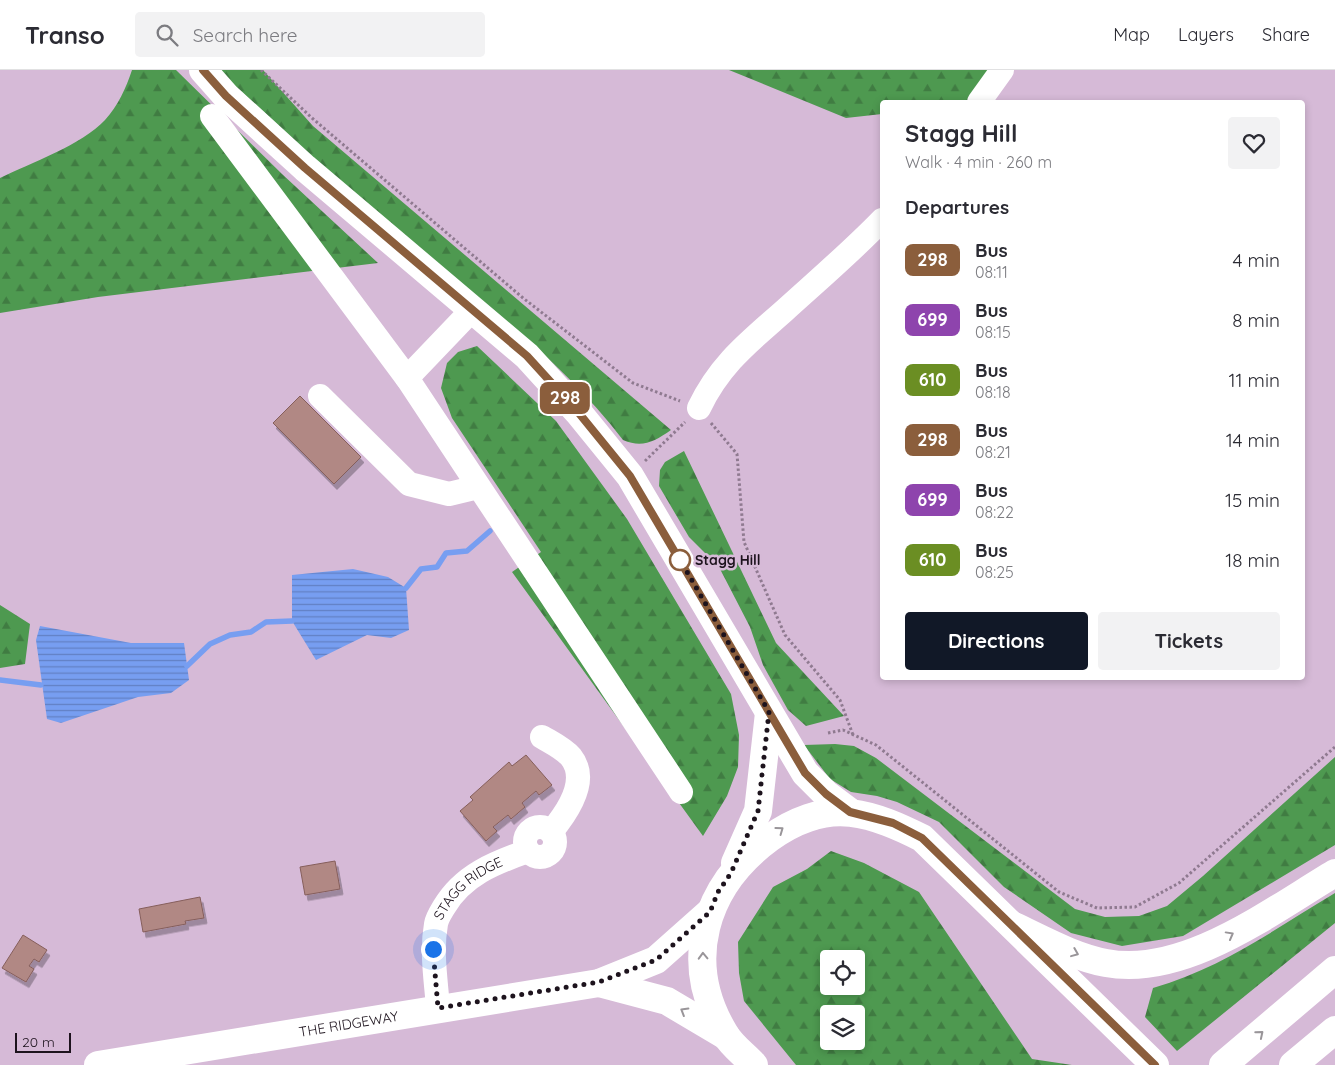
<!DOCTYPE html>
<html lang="en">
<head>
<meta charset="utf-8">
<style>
	:root { --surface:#fff; --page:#f2f2f3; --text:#2b2b33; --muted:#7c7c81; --line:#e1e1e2; --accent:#111827 }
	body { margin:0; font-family:Quicksand,sans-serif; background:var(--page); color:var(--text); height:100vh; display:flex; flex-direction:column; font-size:19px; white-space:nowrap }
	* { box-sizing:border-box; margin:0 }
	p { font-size:16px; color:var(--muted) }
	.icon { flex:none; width:28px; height:28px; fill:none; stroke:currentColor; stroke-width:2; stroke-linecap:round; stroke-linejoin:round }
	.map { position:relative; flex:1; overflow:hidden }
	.drawer { position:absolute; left:880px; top:30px; width:425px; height:580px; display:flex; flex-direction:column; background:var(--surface); border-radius:5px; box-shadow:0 2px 8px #0003 }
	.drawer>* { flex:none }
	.badge { padding:0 10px; border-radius:8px; font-size:18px; line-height:32px }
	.controls { position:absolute; left:820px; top:880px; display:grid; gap:10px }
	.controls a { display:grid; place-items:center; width:45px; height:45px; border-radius:5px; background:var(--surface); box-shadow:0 2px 8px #0003; font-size:25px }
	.scale { position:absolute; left:15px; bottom:12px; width:56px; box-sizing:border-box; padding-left:5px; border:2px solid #1d131d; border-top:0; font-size:14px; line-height:18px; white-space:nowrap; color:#1d131d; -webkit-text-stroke:4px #d6bad7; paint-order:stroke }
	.you { position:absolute; width:25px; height:25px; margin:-12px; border:4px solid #fff; border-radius:50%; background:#1a73e8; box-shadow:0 0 0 8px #1a73e833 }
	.map>.badge { position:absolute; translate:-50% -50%; box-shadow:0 0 0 2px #fff }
	h2 { padding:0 25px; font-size:19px; line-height:45px }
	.round { display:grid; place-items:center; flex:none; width:52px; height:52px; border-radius:5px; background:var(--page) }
	.head { display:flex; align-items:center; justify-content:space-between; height:85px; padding:0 25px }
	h1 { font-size:24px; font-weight:700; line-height:38px }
	.action { display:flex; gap:10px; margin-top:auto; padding:10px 25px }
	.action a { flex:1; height:58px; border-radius:5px; background:var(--accent); color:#fff; font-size:20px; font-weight:700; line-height:58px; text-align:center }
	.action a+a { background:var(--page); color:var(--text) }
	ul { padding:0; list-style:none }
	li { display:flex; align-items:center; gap:15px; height:60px; padding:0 25px }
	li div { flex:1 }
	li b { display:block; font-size:19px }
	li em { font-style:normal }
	li .badge { min-width:55px; font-weight:700; text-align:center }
	header { display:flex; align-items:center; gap:30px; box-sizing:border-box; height:70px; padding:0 25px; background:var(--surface); border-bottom:1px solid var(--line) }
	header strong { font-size:24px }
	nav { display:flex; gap:28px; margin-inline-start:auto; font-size:18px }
	.search { width:350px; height:45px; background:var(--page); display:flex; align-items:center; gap:12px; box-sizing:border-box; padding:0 18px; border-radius:5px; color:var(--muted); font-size:19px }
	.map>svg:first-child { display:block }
</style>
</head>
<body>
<header>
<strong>Transo</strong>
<div class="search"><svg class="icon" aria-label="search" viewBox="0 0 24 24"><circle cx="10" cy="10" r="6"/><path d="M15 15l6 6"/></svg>Search here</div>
<nav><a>Map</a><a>Layers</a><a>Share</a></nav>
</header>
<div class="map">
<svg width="1335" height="995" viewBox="0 0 1335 995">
	<defs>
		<pattern id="forest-firs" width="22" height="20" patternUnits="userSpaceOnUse" patternTransform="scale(1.25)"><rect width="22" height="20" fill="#4e9950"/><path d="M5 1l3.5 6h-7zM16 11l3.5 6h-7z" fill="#407c42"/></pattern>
		<pattern id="water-rules" width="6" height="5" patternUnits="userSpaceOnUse" patternTransform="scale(1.25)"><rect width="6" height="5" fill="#779ef1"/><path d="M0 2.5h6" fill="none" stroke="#6180c3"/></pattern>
		<filter id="shadow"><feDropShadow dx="3" dy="5.5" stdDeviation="0" flood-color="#0004"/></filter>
	</defs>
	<rect width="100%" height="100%" fill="#d6bad7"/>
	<path fill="url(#forest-firs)" fill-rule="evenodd" d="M132 0H176L282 104 378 193 98 227 0 243V108C30 93 82 75 105 50 118 36 126 18 132 0Z
		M220 0H263L313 56 671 360C654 372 642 378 623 370 561 289 473 224 395 160 339 113 286 62 232 13Z
		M729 0H1000L971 32H882V44L846 48Z
		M477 276 556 351 627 449 731 624 739 665 738 697 727 726 703 766 512 502 541 482 452 348 441 318 447 293 458 282Z
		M684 381 776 573 844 646 806 656 788 640 763 595 750 557 719 497 689 467 659 416 660 400 665 392Z
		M0 535 30 554 25 594 0 598Z
		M835 674 854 676 876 688 1075 839 1105 847 1139 846 1167 836 1203 806 1335 687V775L1183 866 1122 876 1071 863 1004 817 939 752 897 732 877 726 851 722 830 709 804 675Z
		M831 781 864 793 919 822 1032 989 1072 995H796L744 931 739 903 738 872 773 817 807 799ZM829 889H856V916H829ZM829 944H856V971H829Z
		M1335 823V853L1177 981 1145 947 1153 918C1224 897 1273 860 1335 823Z"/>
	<path fill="url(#water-rules)" d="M353 499 388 507 406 518 409 560 391 568 367 565 316 590 292 551V505Z
		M40 556 131 573H184L189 610 171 623 138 627 61 653 47 649 36 570Z"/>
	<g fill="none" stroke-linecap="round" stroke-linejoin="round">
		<path stroke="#779ef1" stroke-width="5.5" d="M406 518 421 499 437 497 446 483 467 481 490 461
			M187 596 210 574 230 565 251 562 266 552 292 551
			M0 610 41 615"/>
	</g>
	<path fill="#b18884" stroke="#855e5b" filter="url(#shadow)" d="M300 326 361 387 334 414 273 353Z
		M526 685 552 715 539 725 536 721 522 733 525 737 511 749 508 745 493 757 497 761 486 771 460 741 473 730 470 727 509 692 512 696Z
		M335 791 340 819 305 825 300 797Z
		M200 827 204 848 185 851 186 854 143 862 139 839Z
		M23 865 47 880 39 892 34 889 29 896 34 899 26 912 2 898Z"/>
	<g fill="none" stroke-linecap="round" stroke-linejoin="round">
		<path stroke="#8f7a90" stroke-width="3" stroke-dasharray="2.5 2.5" stroke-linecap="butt" d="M261 0 312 48 523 228 633 313 680 331
			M711 353 737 384 744 472 785 565 840 630 853 665
			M645 391 685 352
			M828 663 843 660 876 675 1059 822 1097 838 1135 837 1179 813 1335 677"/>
		<g stroke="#fff" stroke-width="24">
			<path d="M979 32 1002 0"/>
			<path d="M212 46 407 308 681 722"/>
			<path d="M407 308 473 239"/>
			<path d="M320 326 409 414 449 424 478 417"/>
			<path d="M699 338C720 294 749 272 784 241 817 211 851 182 882 150"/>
			<path d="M542 667C552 673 563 678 571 687 590 711 566 744 551 762"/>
			<circle cx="540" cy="772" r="15"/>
			<path id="s1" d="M438 938C436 910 431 882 436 854 437 848 441 842 444 837 463 805 494 793 528 781"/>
		</g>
		<g stroke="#fff" stroke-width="28">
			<path d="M203 0 226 26 305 98 527 286 578 342 630 406 805 703 826 724 850 742"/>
			<path d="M735 793 758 741 769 643"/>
			<path d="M599 913 667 931 726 966"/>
			<path id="s2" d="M98 995 599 913 656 890 710 842"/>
			<path d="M754 995C745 985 732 976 725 964 681 892 704 816 770 768 792 752 822 739 851 743 876 746 900 757 922 768L1155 995"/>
		</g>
		<path stroke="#fff" stroke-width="28" d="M1014 856C1044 870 1074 887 1106 893 1184 908 1271 841 1335 803
			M1223 995 1335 900
			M1293 995 1335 960"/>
	</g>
	<defs><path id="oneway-chevron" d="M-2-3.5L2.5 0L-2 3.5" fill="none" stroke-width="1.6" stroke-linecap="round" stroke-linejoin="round" transform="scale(1.25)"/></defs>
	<g stroke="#999599">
		<use href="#oneway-chevron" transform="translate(780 760) rotate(-36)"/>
		<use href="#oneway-chevron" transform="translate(1230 865) rotate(-29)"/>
		<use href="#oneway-chevron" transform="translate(1075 883) rotate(22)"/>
		<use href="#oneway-chevron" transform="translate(703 886) rotate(-92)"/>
		<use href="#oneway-chevron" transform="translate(684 941) rotate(-149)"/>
		<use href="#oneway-chevron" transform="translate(1260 964) rotate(-40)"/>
	</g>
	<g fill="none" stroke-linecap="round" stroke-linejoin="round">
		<defs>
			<path id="line" d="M203 0 226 26 305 98 527 286 578 342 630 406 805 703 826 724 850 742 893 753 922 768 1155 995"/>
		</defs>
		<use href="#line" stroke="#fff" stroke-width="11"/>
		<use href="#line" stroke="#8b5e3c" stroke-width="8"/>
		<path stroke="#1d131d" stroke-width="5" stroke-dasharray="0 9" d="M433 879 438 938 599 912 656 890 710 842 718 822 731 803 758 741 769 642 680 490"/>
	</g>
	<circle fill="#fff" stroke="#8b5e3c" stroke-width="2.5" cx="680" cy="490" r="10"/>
	<g text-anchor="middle" stroke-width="5" stroke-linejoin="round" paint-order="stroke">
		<g font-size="14" font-weight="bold" fill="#1d131d" stroke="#d6bad7" text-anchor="start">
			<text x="695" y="495">Stagg Hill</text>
		</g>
		<g font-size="14" fill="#1d131d" stroke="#d6bad7">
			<text dy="5" stroke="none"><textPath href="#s1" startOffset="134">STAGG RIDGE</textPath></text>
			<text dy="5" stroke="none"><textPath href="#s2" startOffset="254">THE RIDGEWAY</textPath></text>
		</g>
	</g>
</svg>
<div class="controls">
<a><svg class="icon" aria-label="locate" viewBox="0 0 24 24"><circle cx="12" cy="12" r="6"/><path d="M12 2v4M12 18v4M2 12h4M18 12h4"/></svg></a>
<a><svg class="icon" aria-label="layers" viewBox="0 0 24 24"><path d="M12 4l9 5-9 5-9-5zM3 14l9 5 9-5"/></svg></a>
</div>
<div class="scale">20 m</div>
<div class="you" style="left:433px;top:879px"></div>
<b class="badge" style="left:565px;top:328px;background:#8b5e3c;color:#fff">298</b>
<section class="drawer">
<div class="head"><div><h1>Stagg Hill</h1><p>Walk · 4 min · 260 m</p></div><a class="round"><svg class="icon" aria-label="heart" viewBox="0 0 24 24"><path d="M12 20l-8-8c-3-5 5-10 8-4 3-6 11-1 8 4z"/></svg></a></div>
<h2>Departures</h2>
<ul>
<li><span class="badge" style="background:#8b5e3c;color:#fff">298</span><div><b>Bus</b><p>08:11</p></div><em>4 min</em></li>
<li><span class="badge" style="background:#8e44ad;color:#fff">699</span><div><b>Bus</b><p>08:15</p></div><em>8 min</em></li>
<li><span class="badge" style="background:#6b8e23;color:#fff">610</span><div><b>Bus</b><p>08:18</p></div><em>11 min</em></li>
<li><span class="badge" style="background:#8b5e3c;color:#fff">298</span><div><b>Bus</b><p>08:21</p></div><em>14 min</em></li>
<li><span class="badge" style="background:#8e44ad;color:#fff">699</span><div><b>Bus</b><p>08:22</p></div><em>15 min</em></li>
<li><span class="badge" style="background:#6b8e23;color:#fff">610</span><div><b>Bus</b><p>08:25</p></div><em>18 min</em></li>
</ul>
<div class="action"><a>Directions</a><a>Tickets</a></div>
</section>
</div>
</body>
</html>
